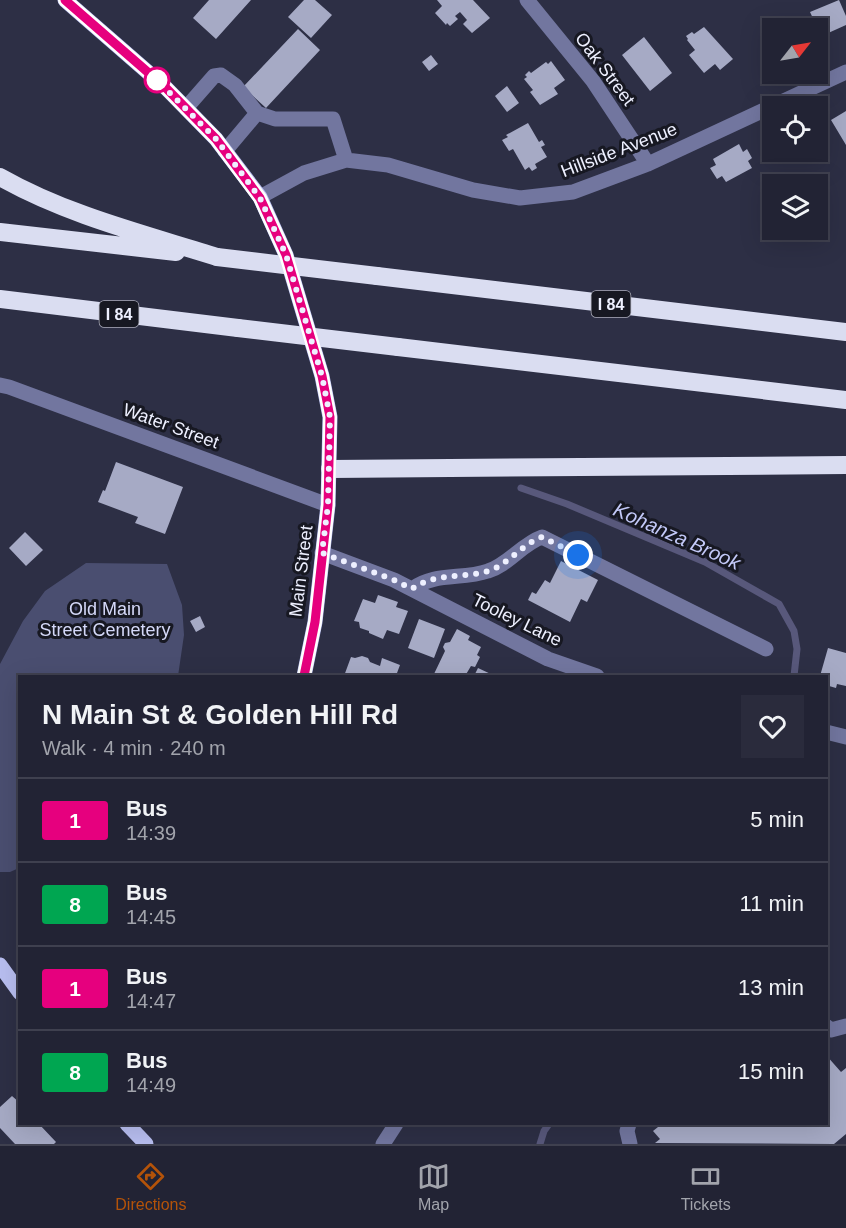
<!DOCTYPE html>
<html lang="en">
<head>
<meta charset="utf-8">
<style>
	:root { --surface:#222334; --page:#2a2b3c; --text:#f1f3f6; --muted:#a2a4ac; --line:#3f404f; --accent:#b45309 }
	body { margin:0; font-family:Helvetica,sans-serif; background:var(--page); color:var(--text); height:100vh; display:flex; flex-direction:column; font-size:22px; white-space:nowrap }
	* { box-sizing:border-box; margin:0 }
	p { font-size:20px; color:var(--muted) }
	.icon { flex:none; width:33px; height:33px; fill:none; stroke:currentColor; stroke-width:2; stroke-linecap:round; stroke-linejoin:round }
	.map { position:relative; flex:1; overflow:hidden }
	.panel { position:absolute; left:18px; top:675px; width:810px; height:450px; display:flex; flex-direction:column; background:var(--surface); border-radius:0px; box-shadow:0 6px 24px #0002,0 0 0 2px var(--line) }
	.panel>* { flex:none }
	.badge { padding:0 12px; border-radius:4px; font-size:21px; line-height:39px }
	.needle { width:39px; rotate:59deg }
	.controls { position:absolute; left:762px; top:18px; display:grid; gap:12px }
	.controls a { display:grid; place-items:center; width:66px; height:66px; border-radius:0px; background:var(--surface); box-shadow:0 6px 24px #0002,0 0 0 2px var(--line); font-size:30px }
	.you { position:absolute; width:30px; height:30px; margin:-15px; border:4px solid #fff; border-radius:50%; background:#1a73e8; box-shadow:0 0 0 9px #1a73e833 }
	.map>.badge { position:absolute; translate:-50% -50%; box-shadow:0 0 0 3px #fff }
	.round { display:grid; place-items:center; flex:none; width:63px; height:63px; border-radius:0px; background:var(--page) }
	.summary { display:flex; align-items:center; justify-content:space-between; height:102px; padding:0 24px }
	h1 { font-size:28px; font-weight:600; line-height:45px }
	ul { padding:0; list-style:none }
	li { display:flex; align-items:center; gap:18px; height:84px; padding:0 24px; border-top:2px solid var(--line) }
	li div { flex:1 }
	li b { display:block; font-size:22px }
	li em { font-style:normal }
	li .badge { min-width:66px; font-weight:700; text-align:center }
	.menu { display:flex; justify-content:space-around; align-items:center; height:84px; border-top:2px solid var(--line); background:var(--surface); font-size:16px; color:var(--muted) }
	.menu a { display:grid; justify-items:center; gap:3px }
	.menu .on { color:var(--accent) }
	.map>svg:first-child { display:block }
</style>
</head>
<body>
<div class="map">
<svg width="846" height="1144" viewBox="0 0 846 1144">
	<rect width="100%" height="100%" fill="#2d2f45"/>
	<path fill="#4a4e70" d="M86 563 167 564 182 605 184 635 178 676H20L19 868 10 872H0V664L23 621 45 591Z"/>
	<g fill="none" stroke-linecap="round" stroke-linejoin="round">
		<path stroke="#58587b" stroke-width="7" d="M521 488 567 504 705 562 779 604 794 631 797 649 794 676
			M540 1144 544 1131 549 1124"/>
	</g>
	<path fill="#a6aac5" d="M209 0H251L216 39 193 18Z
		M304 0H315L332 15 311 38 288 17Z
		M437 0H473L490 18 472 33 463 24 467 20 460 12 455 16 458 19 450 26 447 23 446 25 435 13 442 6Z
		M839 0 846 16V25L826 34 823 27 818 29 810 12Z
		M704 27 733 59 720 70 715 64 704 73 689 55 695 50 687 40 688 39 686 36 692 32 694 34Z
		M298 29 320 50 266 108 243 87Z
		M644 37 672 73 650 91 622 55Z
		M431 55 438 64 429 71 422 62Z
		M551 61 565 80 554 88 558 94 540 105 530 92 533 90 524 79 527 77 525 75 529 71 531 73 546 62 548 64Z
		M507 86 519 103 507 112 495 96Z
		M846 111V145L831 120Z
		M528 123 539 142 542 140 545 145 541 147 547 157 535 164 537 168 532 171 529 167 525 170 513 149 509 151 502 140 508 137 506 135Z
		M739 144 743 152 747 149 752 158 748 161 752 168 726 182 722 176 717 179 710 168 716 165 713 159Z
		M116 462 183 487 165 534 135 523 138 517 98 502 103 490 105 491Z
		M25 532 43 550 26 566 9 548Z
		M561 561 598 580 587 602 581 599 570 622 528 600 532 592 536 594 545 580 550 583Z
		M378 595 398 602 396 607 408 611 399 634 387 630 383 639 369 633V631L360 628 359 622 354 621 363 599 375 603Z
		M200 616 205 627 196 632 190 621Z
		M419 619 445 629 434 658 408 648Z
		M457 629 470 636 468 640 481 647 477 655 480 657 475 667 471 666 465 676 458 674 457 676H439L434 674 445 651 443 647 445 643 450 642Z
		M828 648 846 653V686L837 684 836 688 829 686 830 683 826 682V676H820Z
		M362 656 368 658 370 662 380 666 382 658 400 665 397 673 405 676H344L351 657 355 658Z
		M478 668 495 676H474Z
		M826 1055 841 1072 846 1068V1134L834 1144 655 1143 660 1139 653 1131 658 1127 656 1124H826Z
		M12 1096 20 1103V1124H39L56 1142 54 1144H15L0 1128V1107Z"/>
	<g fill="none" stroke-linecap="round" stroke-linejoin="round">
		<path stroke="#72769f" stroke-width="15" d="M527 0 593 81 648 164
			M186 108 214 76 221 75 235 85 257 113 275 119H333L346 160
			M225 151 257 113
			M260 197 304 173 346 160 388 165 473 190 520 198 573 192 648 164 846 72
			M0 385 9 387 328 505
			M322 553 394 580 548 659 597 676
			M412 589C435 572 462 580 488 571 508 565 522 544 542 537L766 649
			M826 732 846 737
			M826 1026 831 1030 846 1026
			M629 1124 627 1131 630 1144
			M383 1144 396 1124"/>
		<path stroke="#b8bef0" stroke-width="15" d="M65 0 166 88 216 139 260 197 286 255 322 376 330 417 328 505 315 622 304 676
			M0 965 20 993
			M127 1124 146 1144"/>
		<path stroke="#daddf1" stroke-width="18" d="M0 177C67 215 144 234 217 257
			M0 232 176 252
			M377 276 846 332
			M0 299 238 328
			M398 347 846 400
			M330 469 846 465"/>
		<path stroke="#daddf1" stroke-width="18" d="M217 257 377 276
			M238 328 398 347"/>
	</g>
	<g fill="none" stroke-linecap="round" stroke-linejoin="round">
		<defs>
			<path id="line" d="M65 0 166 88 216 139 260 198 286 255 322 376 330 417 328 505 315 622 304 676"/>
		</defs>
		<use href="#line" stroke="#fff" stroke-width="14"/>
		<use href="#line" stroke="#e6007e" stroke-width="9"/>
		<path stroke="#eef0ff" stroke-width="6" stroke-dasharray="0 10.8" d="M157 80 152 75 216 139 260 198 286 255 322 376 330 417 328 505 322 553 394 580 412 589C435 572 462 579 488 571 508 565 522 544 542 537L578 555"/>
	</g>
	<circle fill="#fff" stroke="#e6007e" stroke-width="3" cx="157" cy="80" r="12"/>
	<g text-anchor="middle" stroke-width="6" stroke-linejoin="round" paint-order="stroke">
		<g fill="#171822" stroke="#aeafbd" stroke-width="1.5">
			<rect x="591.5" y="291" width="39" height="26" rx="4.5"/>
			<rect x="99.5" y="301" width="39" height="26" rx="4.5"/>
		</g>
		<g font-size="16" font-weight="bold" fill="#eef0ff">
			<text x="611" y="310">I 84</text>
			<text x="119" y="320">I 84</text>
		</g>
		<g font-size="18" fill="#eef0ff" stroke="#171822">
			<text transform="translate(605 69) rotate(53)" y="6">Oak Street</text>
			<text transform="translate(619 150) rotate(-21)" y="6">Hillside Avenue</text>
			<text transform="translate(171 426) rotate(20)" y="6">Water Street</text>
			<text transform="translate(301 571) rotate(-83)" y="6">Main Street</text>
			<text transform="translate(517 620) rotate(26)" y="6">Tooley Lane</text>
		</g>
		<g font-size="18" fill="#d5d9f9" stroke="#171822">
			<text x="105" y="615">Old Main<tspan x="105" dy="21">Street Cemetery</tspan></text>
		</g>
		<g font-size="20" font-style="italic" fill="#c3c9f8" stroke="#171822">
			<text transform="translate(677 536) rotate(24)" y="7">Kohanza Brook</text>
		</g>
	</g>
</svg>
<div class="controls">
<a><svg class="needle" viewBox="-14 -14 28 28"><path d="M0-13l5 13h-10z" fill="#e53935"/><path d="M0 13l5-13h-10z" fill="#a2a4ac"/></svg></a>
<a><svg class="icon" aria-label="locate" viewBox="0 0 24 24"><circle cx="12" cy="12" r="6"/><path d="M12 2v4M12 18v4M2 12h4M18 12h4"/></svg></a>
<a><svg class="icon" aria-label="layers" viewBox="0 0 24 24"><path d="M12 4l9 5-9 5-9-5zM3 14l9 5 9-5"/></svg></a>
</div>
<div class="you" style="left:578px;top:555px"></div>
<section class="panel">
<div class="summary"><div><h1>N Main St &amp; Golden Hill Rd</h1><p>Walk · 4 min · 240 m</p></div><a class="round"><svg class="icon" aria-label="heart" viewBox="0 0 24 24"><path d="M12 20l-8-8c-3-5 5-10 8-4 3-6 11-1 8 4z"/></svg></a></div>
<ul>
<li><span class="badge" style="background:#e6007e;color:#fff">1</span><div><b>Bus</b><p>14:39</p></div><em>5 min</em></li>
<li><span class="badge" style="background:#00a651;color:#fff">8</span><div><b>Bus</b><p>14:45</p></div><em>11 min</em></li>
<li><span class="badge" style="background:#e6007e;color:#fff">1</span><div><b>Bus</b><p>14:47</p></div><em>13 min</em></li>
<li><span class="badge" style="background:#00a651;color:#fff">8</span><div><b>Bus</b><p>14:49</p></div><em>15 min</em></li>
</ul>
</section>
</div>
<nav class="menu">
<a class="on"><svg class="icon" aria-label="directions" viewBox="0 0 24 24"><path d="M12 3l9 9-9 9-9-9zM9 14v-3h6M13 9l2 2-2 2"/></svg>Directions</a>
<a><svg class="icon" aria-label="map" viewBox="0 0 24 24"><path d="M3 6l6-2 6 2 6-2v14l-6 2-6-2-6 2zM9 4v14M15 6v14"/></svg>Map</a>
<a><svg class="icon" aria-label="tickets" viewBox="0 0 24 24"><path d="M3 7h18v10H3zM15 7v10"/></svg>Tickets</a>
</nav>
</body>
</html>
